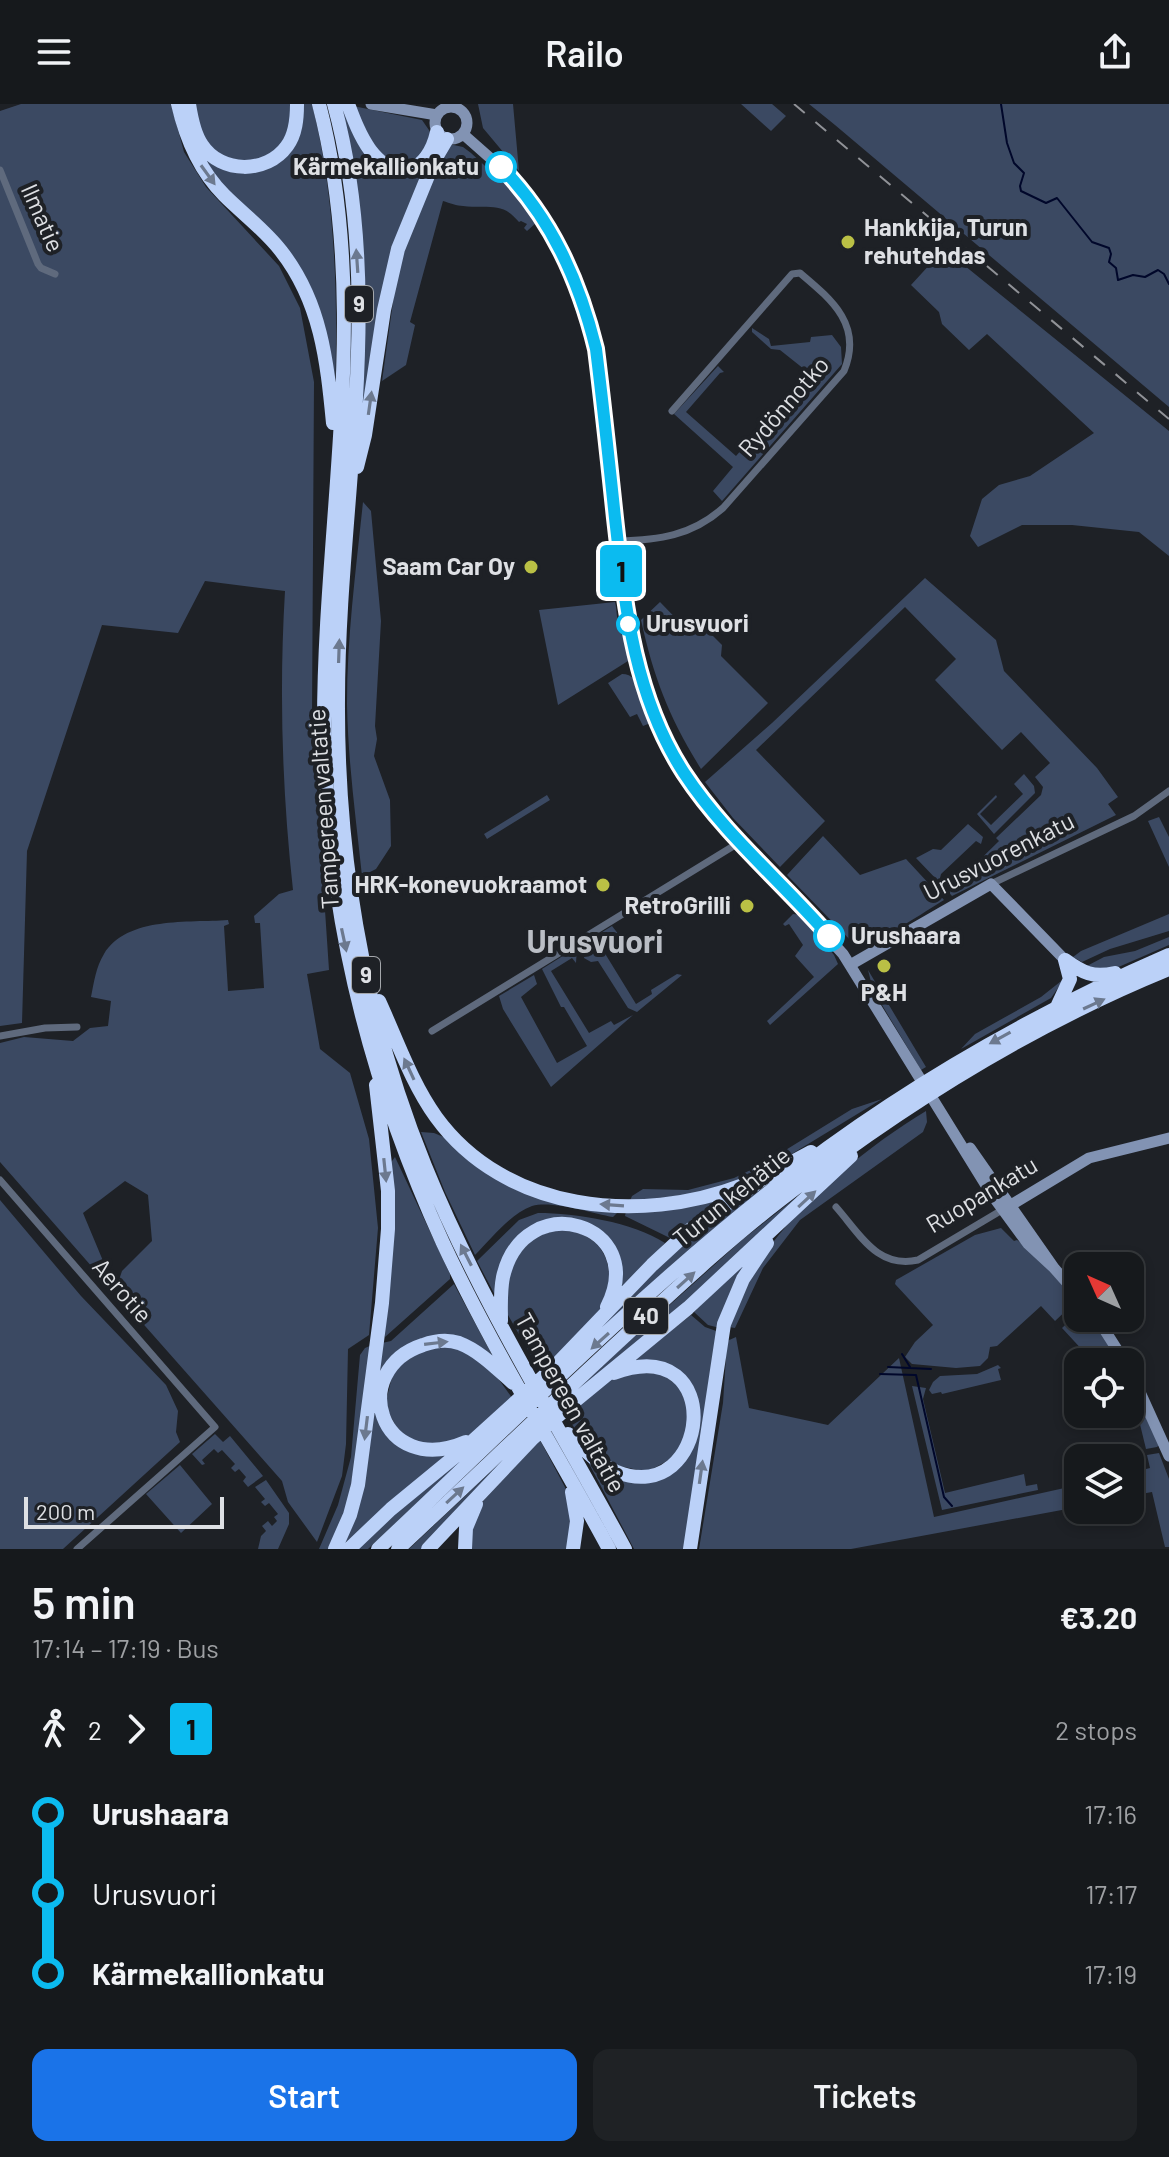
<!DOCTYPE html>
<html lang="en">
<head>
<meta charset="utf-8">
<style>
	:root { --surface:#16191c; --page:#1f2225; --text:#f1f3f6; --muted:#9ea0a3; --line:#35383b; --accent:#1a73e8 }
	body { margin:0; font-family:Barlow,sans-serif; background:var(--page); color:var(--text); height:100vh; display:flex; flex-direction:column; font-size:30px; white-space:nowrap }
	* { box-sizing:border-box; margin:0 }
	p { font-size:26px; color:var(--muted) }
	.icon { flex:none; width:44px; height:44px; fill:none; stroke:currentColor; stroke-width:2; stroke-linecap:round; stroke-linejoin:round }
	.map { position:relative; height:1445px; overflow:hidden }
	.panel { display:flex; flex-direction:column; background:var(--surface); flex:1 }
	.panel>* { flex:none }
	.badge { padding:0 16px; border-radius:6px; font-size:28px; line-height:52px }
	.needle { width:52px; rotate:315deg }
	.fabs { position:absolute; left:1064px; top:1148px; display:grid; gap:16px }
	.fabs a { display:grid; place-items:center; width:80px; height:80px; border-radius:16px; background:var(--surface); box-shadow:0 4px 12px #0003,0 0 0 2px var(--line); font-size:40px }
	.scale { position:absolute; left:24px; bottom:20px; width:200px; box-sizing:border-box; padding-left:8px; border:4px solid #dee0e4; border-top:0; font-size:22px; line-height:28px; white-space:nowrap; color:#dee0e4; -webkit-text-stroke:6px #1e2126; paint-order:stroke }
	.map>.badge { position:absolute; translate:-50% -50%; box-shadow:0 0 0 4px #fff }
	.legs { display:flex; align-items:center; gap:12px; height:88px; padding:0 32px; font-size:26px }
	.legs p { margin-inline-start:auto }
	.headline { display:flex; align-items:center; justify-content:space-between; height:136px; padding:0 32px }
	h1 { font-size:44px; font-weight:600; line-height:60px }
	.cta { display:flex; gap:16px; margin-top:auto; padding:16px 32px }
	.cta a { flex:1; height:92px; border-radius:16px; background:var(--accent); color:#fff; font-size:32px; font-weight:600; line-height:92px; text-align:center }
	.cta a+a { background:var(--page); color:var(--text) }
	ul { padding:0 32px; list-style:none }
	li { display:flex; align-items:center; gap:28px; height:80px; font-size:30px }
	li i { display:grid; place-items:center; width:12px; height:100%; margin:0 10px; background:currentColor }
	li i::after { content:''; width:20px; height:20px; margin:-10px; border:6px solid; border-radius:50%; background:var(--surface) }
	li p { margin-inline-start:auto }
	li:first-child i { background:linear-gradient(#0000 50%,currentColor 0) }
	li:last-child i { background:linear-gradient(currentColor 50%,#0000 0) }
	header { display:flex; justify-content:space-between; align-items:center; height:104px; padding:0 32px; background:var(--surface); font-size:36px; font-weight:600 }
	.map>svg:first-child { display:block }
</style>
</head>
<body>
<header><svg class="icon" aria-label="menu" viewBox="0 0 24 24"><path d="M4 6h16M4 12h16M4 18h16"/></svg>Railo<svg class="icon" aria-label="share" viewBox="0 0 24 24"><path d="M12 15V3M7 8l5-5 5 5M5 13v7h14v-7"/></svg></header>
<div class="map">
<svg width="1169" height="1445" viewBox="0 0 1169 1445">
	<rect width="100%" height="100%" fill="#1e2126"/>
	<path fill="#3b4962" d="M21 0H171L184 48 206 83 279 162 300 204 314 278 312 612 329 866 307 870 320 945 350 969 369 1035 378 1124 369 1231 348 1245 346 1340 342 1372 317 1438 288 1398 282 1377 115 1188 122 1167 152 1137 148 1091 125 1077 83 1109 106 1164V1170L103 1171 93 1164 0 1058V939L24 933 73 937 90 924 108 922 111 897 91 893C94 878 96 863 104 850 127 812 189 819 228 816L229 820 224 822 228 887 264 884 260 819H255L254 812 279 790 293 786C282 686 279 587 285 487L205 477 178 529 102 521 27 747 22 919 0 922V7Z
		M185 0 214 57 278 56 301 0H312C336 96 338 193 335 291L313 191 210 68Z
		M192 0H293C291 10 290 22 287 31 275 63 229 63 208 41 199 32 196 12 192 0Z
		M341 0H345L376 56 423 63 361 330 365 180 356 83Z
		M478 0H513L519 67 483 24Z
		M741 0H772L786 12 771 27Z
		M809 0H1169V303L835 21Z
		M353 2 422 16 431 29 424 53 399 62 375 45Z
		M449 40 463 43 471 49 496 72 498 71 510 79 536 119 527 127 524 124 527 120 521 117 519 118C502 97 488 105 463 102 457 102 450 99 443 97L410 218 415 221 406 261 382 277 398 162 417 112Z
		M944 145 1169 327V452L1139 428 1072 421H1022L978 443 970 432 982 395 999 381 1030 372 1094 329 987 230 969 246 942 220 939 208 911 181Z
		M752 224 769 235 771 242 810 238 811 233 832 231 841 243 842 260 722 397 713 387 733 363 674 310 718 262 724 268 720 269 686 308 736 352 809 269 780 246 771 245 752 228Z
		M363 398 371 407 381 517 375 622 377 635 374 652 390 696 391 742 376 765 362 772C356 715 348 658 347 600 347 533 356 465 363 398Z
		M925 474 996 536 1004 567 1097 664 1118 693 1108 700 1116 711 952 792 945 784 953 782 999 737 996 734 1041 691 1043 683 1035 673 1050 659 1021 628 1002 646 935 576 956 555 905 503 756 646 825 717 780 763 733 714 705 678 772 619Z
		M615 498C617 505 617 520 619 525 623 535 631 541 628 557L558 601 539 506Z
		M660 498 691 530 702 521 722 541 721 552 768 599 701 665C669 613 654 575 641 516Z
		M622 570C642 570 646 601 653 618L643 622 637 610 630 613 608 579Z
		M1024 670 1034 682 1035 689 994 730 977 710 996 691 997 693 980 710 991 721 1023 690 1014 680Z
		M547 691 550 696 487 735 484 730Z
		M1159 713 1169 733V763L1148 717Z
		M968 720 983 733 981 740 976 737 941 770 939 778 916 754 933 745 941 746Z
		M823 732 860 771 906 755 944 796C925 807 874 844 854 840L787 771Z
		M793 810 802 811 834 851 838 860 770 921 767 917 814 873 795 852 803 841 789 820 785 822 783 820Z
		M1169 810V827L1110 845 1082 858 1073 853 1081 847Z
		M612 822 619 831 601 843 636 900 652 890 651 886 677 870 682 871 637 908 628 904 598 857 591 858 584 854 586 838Z
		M1169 833V841L1107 868 1083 864 1104 853 1135 847Z
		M577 843 576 859 572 854 551 867 589 929 611 917 614 921 633 911 551 983 503 905 499 892 534 871 537 880 521 893 557 959 587 942 564 903H561L542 865Z
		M868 866 926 963 921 966 873 886Z
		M1065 874 1051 894 961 945 975 930 1041 893Z
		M882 995 767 1065 710 1087 629 1099 632 1092 643 1085 688 1086 734 1074 763 1060 852 1005Z
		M926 1007 927 1018 923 1028 800 1116 763 1164 735 1224 729 1223C749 1137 853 1051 926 1007Z
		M421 1028 434 1029 446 1034 494 1071 620 1106 613 1113C591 1109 552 1096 532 1102 510 1110 491 1135 475 1151L445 1088Z
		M395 1053 450 1170V1175L385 1233 389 1061Z
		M780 1070 712 1126 368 1445H354L690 1131Z
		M826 1070 423 1445H409L615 1250 742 1136Z
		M734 1088 670 1134 625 1112 626 1107Z
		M0 1096 81 1192 166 1281 178 1307 176 1328 180 1338 63 1445H0Z
		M538 1109C575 1109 633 1118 665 1139L615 1196 620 1169 578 1116 557 1115 533 1124 496 1193 477 1157 519 1116Z
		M563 1124C571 1127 580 1129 587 1133 612 1146 615 1182 601 1205 590 1223 557 1252 541 1269L508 1211 507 1176 515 1155 534 1133Z
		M1001 1124 1014 1137 1017 1136 1030 1146 1073 1192 1071 1202 1055 1217 1041 1202 997 1242 990 1243 988 1254 980 1262 956 1264 912 1260 905 1253 915 1238 933 1221 895 1180 896 1176 975 1131Z
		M761 1143 720 1224 708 1221 694 1208Z
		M454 1180 498 1262 458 1234 385 1264 389 1330 454 1346 344 1445 382 1239 391 1237Z
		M1078 1209V1214H1091L1120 1258H1088L1086 1250 1062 1224Z
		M691 1211 705 1223 719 1228 687 1445H634L585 1352C610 1370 622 1381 655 1375L700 1314 697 1295 646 1257 630 1259Z
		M736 1233 749 1304 828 1321 899 1254 934 1413 1078 1381V1403L851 1445H699L723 1299 727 1237Z
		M372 1241 364 1311 346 1407 329 1445H319L338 1401 351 1353 360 1251 365 1244Z
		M430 1242 465 1245 497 1273 513 1295 481 1324 465 1334 428 1342 400 1330 385 1301 394 1265Z
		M998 1261 1001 1264 998 1265 1001 1276 942 1290 941 1288 932 1290 929 1286 933 1278 940 1272 977 1270Z
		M627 1268 662 1270 683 1286 690 1323 676 1352 647 1368 611 1360 579 1331 566 1311 607 1276Z
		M1130 1274 1159 1341 1157 1343 1146 1345 1137 1308 1130 1309Z
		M912 1282 926 1284 923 1295 945 1389 1024 1370 1026 1382 1037 1380 1038 1386 942 1406Z
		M215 1330 223 1338 230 1332 263 1372 248 1383 243 1377 246 1373 239 1365 235 1368 231 1364 235 1360 222 1346 218 1349 214 1345 202 1356 205 1360 202 1361 192 1350Z
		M540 1336 567 1387 573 1406 568 1445H469L475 1411 484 1396Z
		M1159 1349 1169 1375V1443H1165L1152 1388 1130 1392V1369L1150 1364 1147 1351Z
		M180 1361 212 1400 181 1429 146 1390Z
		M266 1376 289 1409V1420L278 1445H258L261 1432 266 1427 262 1422 268 1417 272 1422 277 1417 274 1413 278 1410 269 1399 265 1402 261 1398 265 1395 255 1383Z"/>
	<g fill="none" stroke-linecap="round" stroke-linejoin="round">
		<path stroke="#00072a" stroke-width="2" d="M1001 0 1007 39 1014 59 1024 69 1020 82 1021 87 1046 99 1057 94 1092 138 1109 144 1111 150 1109 158 1116 164 1118 176 1133 171 1145 173 1158 166 1164 170 1169 180
			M902 1250 910 1263
			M888 1263 931 1265
			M880 1270 915 1271
			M916 1271 944 1393 952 1402"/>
		<path stroke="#5f6a7d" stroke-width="7" d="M0 66 38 160 41 164 55 170
			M618 437C659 436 691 432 723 404L844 267C863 221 832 196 800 169L792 170 672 307
			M991 780 1134 712 1169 687
			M432 927 740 738
			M0 932 45 924 77 923
			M0 1076 215 1323 77 1445
			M836 1103C860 1130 877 1165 918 1156L1002 1106"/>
		<path stroke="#8293b3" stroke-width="11" d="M371 0 437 11
			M435 19a16 16 0 1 1 32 0a16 16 0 1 1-32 0Z
			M463 30 506 68 541 113 567 155 583 195 596 245 629 524 648 596 671 648 695 685 717 712 843 850 992 1091 1028 1140 1054 1164
			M850 861 991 780 1065 856
			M970 1044 1054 1164 1078 1191
			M1006 1104 1089 1054 1169 1034
			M1097 1214 1125 1258
			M1130 1266 1169 1352"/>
		<path stroke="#bbd1f8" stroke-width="14" d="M178 0C186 35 199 66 224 91 243 110 265 126 281 147 321 198 327 257 333 319
			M189 0C191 13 194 30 202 41 221 70 267 70 287 42 296 30 297 14 297 0
			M319 0C372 203 324 413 324 619 325 799 368 975 443 1139 492 1244 554 1343 609 1445
			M334 0C387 194 338 399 338 596 337 755 365 914 425 1062 479 1195 557 1319 625 1445
			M348 0C354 16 360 32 370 46 397 81 428 68 437 28
			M357 363 365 331 384 206 398 145 434 57 447 35
			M1065 856C1083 869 1093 874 1115 869
			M379 897C397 936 411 978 436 1013 505 1108 639 1121 743 1081
			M1057 903 1070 875 1065 856
			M501 1217C501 1202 500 1188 503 1173 524 1082 650 1119 607 1203
			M568 1330C582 1343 598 1361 617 1368 710 1404 729 1227 614 1269
			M466 1338C379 1375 347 1266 423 1241 434 1237 447 1235 459 1239 480 1247 497 1265 513 1279
			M572 1388 577 1417 573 1445
			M335 1445 350 1411 358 1381 382 1199 388 1125V1087L376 981
			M349 1445 391 1405 464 1345 553 1264 652 1161 691 1125 770 1070 811 1048
			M378 1445C506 1325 631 1198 768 1089 890 992 1026 913 1169 851
			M398 1445C475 1373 551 1300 628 1229 677 1184 726 1138 779 1097 898 1004 1029 922 1169 865
			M428 1445 533 1334 576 1296 688 1204 851 1052
			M465 1445 466 1424 476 1400
			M690 1445 724 1220 743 1175 767 1139"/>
		<path stroke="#909297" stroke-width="2" stroke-dasharray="14 14" stroke-linecap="butt" d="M794 0 1169 315"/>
	</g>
	<defs><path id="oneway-solid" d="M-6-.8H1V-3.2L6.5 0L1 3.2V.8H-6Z" transform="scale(2)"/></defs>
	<g fill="#6c798f">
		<use href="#oneway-solid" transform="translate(208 71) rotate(54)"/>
		<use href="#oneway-solid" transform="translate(357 157) rotate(-94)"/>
		<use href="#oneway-solid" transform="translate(370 299) rotate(-82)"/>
		<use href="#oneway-solid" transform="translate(339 547) rotate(-88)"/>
		<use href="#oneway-solid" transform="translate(344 836) rotate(78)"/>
		<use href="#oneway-solid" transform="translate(1094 900) rotate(-25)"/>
		<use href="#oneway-solid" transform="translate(1000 934) rotate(151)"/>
		<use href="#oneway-solid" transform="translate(409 965) rotate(-115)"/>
		<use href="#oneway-solid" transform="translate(385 1066) rotate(84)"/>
		<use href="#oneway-solid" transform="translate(807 1095) rotate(-43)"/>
		<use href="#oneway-solid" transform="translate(612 1101) rotate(-176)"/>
		<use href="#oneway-solid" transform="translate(466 1151) rotate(-117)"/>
		<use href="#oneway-solid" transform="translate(686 1176) rotate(-42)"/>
		<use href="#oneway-solid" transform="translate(600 1237) rotate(138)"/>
		<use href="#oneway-solid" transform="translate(436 1239) rotate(-7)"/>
		<use href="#oneway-solid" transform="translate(366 1324) rotate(97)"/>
		<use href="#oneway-solid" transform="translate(701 1368) rotate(-82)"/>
		<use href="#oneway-solid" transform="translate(455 1391) rotate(-43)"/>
	</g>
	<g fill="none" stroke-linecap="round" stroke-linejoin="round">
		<defs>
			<path id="line-1" d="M501 63C551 114 579 176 596 245 603 301 609 357 615 414 625 502 634 592 684 669 724 730 781 777 829 832"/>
		</defs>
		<use href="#line-1" stroke="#fff" stroke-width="18"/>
		<use href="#line-1" stroke="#0bbbf0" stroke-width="12"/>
	</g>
	<g fill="#fff" stroke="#0bbbf0" stroke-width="4">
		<circle cx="501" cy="63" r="14"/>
		<circle cx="628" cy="520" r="10"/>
		<circle cx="829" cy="832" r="14"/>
	</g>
	<g fill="#bac045" stroke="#1e2126" stroke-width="3">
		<circle cx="848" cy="138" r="8"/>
		<circle cx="531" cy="463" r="8"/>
		<circle cx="603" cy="781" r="8"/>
		<circle cx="747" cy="802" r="8"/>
		<circle cx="884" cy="862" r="8"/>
	</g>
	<g text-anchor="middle" stroke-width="8" stroke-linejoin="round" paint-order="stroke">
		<g fill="#1e2126" stroke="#a4a7ab" stroke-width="2">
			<rect x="345" y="182" width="28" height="36" rx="6"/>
			<rect x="352" y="853" width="28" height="36" rx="6"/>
			<rect x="624" y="1194" width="44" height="36" rx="6"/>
		</g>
		<g font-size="22" font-weight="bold" fill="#dee0e4">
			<text x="359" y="208">9</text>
			<text x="366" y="879">9</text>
			<text x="646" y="1220">40</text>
		</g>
		<g font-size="24" font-weight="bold" fill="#dee0e4" stroke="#1e2126" text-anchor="start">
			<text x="479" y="71" text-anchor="end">Kärmekallionkatu</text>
			<text x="646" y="528">Urusvuori</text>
			<text x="851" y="840">Urushaara</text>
		</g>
		<g font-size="24" fill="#dee0e4" stroke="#1e2126">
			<text transform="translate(42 114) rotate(66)" y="8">Ilmatie</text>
			<text transform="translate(784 303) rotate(-49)" y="8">Rydönnotko</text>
			<text transform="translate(324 705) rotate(-94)" y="8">Tampereen valtatie</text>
			<text transform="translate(999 753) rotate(-27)" y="8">Urusvuorenkatu</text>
			<text transform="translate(982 1091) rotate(-31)" y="8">Ruopankatu</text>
			<text transform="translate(732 1093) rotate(-39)" y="8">Turun kehätie</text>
			<text transform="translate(122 1187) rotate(49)" y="8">Aerotie</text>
			<text transform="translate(570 1299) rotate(61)" y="8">Tampereen valtatie</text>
		</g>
		<g font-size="24" font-weight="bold" fill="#dee0e4" stroke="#1e2126" text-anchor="end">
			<text x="864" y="132" text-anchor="start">Hankkija, Turun<tspan x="864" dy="28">rehutehdas</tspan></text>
			<text x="515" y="471">Saam Car Oy</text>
			<text x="587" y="789">HRK-konevuokraamot</text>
			<text x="731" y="810">RetroGrilli</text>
			<text x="884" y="897" text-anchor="middle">P&amp;H</text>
		</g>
		<g font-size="32" font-weight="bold" fill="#babec5" stroke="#1e2126">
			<text x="595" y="849">Urusvuori</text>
		</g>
	</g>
</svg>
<div class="fabs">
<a><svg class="needle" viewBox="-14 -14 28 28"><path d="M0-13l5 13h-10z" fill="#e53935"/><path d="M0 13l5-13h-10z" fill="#9ea0a3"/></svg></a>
<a><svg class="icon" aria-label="locate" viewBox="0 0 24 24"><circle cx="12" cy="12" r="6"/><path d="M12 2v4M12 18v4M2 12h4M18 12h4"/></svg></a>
<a><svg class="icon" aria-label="layers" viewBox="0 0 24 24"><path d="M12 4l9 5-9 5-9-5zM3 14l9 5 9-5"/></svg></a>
</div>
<div class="scale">200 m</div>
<b class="badge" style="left:621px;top:467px;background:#0bbbf0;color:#111">1</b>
</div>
<section class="panel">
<div class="headline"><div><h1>5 min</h1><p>17:14 – 17:19 · Bus</p></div><b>€3.20</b></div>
<div class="legs"><svg class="icon" aria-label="walk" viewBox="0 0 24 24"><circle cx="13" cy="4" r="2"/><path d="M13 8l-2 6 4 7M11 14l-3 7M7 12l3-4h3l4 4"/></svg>2<svg class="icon" aria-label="forward" viewBox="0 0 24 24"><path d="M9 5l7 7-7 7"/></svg><b class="badge" style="background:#0bbbf0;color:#111">1</b><p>2 stops</p></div>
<ul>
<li><i style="color:#0bbbf0"></i><b>Urushaara</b><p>17:16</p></li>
<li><i style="color:#0bbbf0"></i><span>Urusvuori</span><p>17:17</p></li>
<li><i style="color:#0bbbf0"></i><b>Kärmekallionkatu</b><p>17:19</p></li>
</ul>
<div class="cta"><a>Start</a><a>Tickets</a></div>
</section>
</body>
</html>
